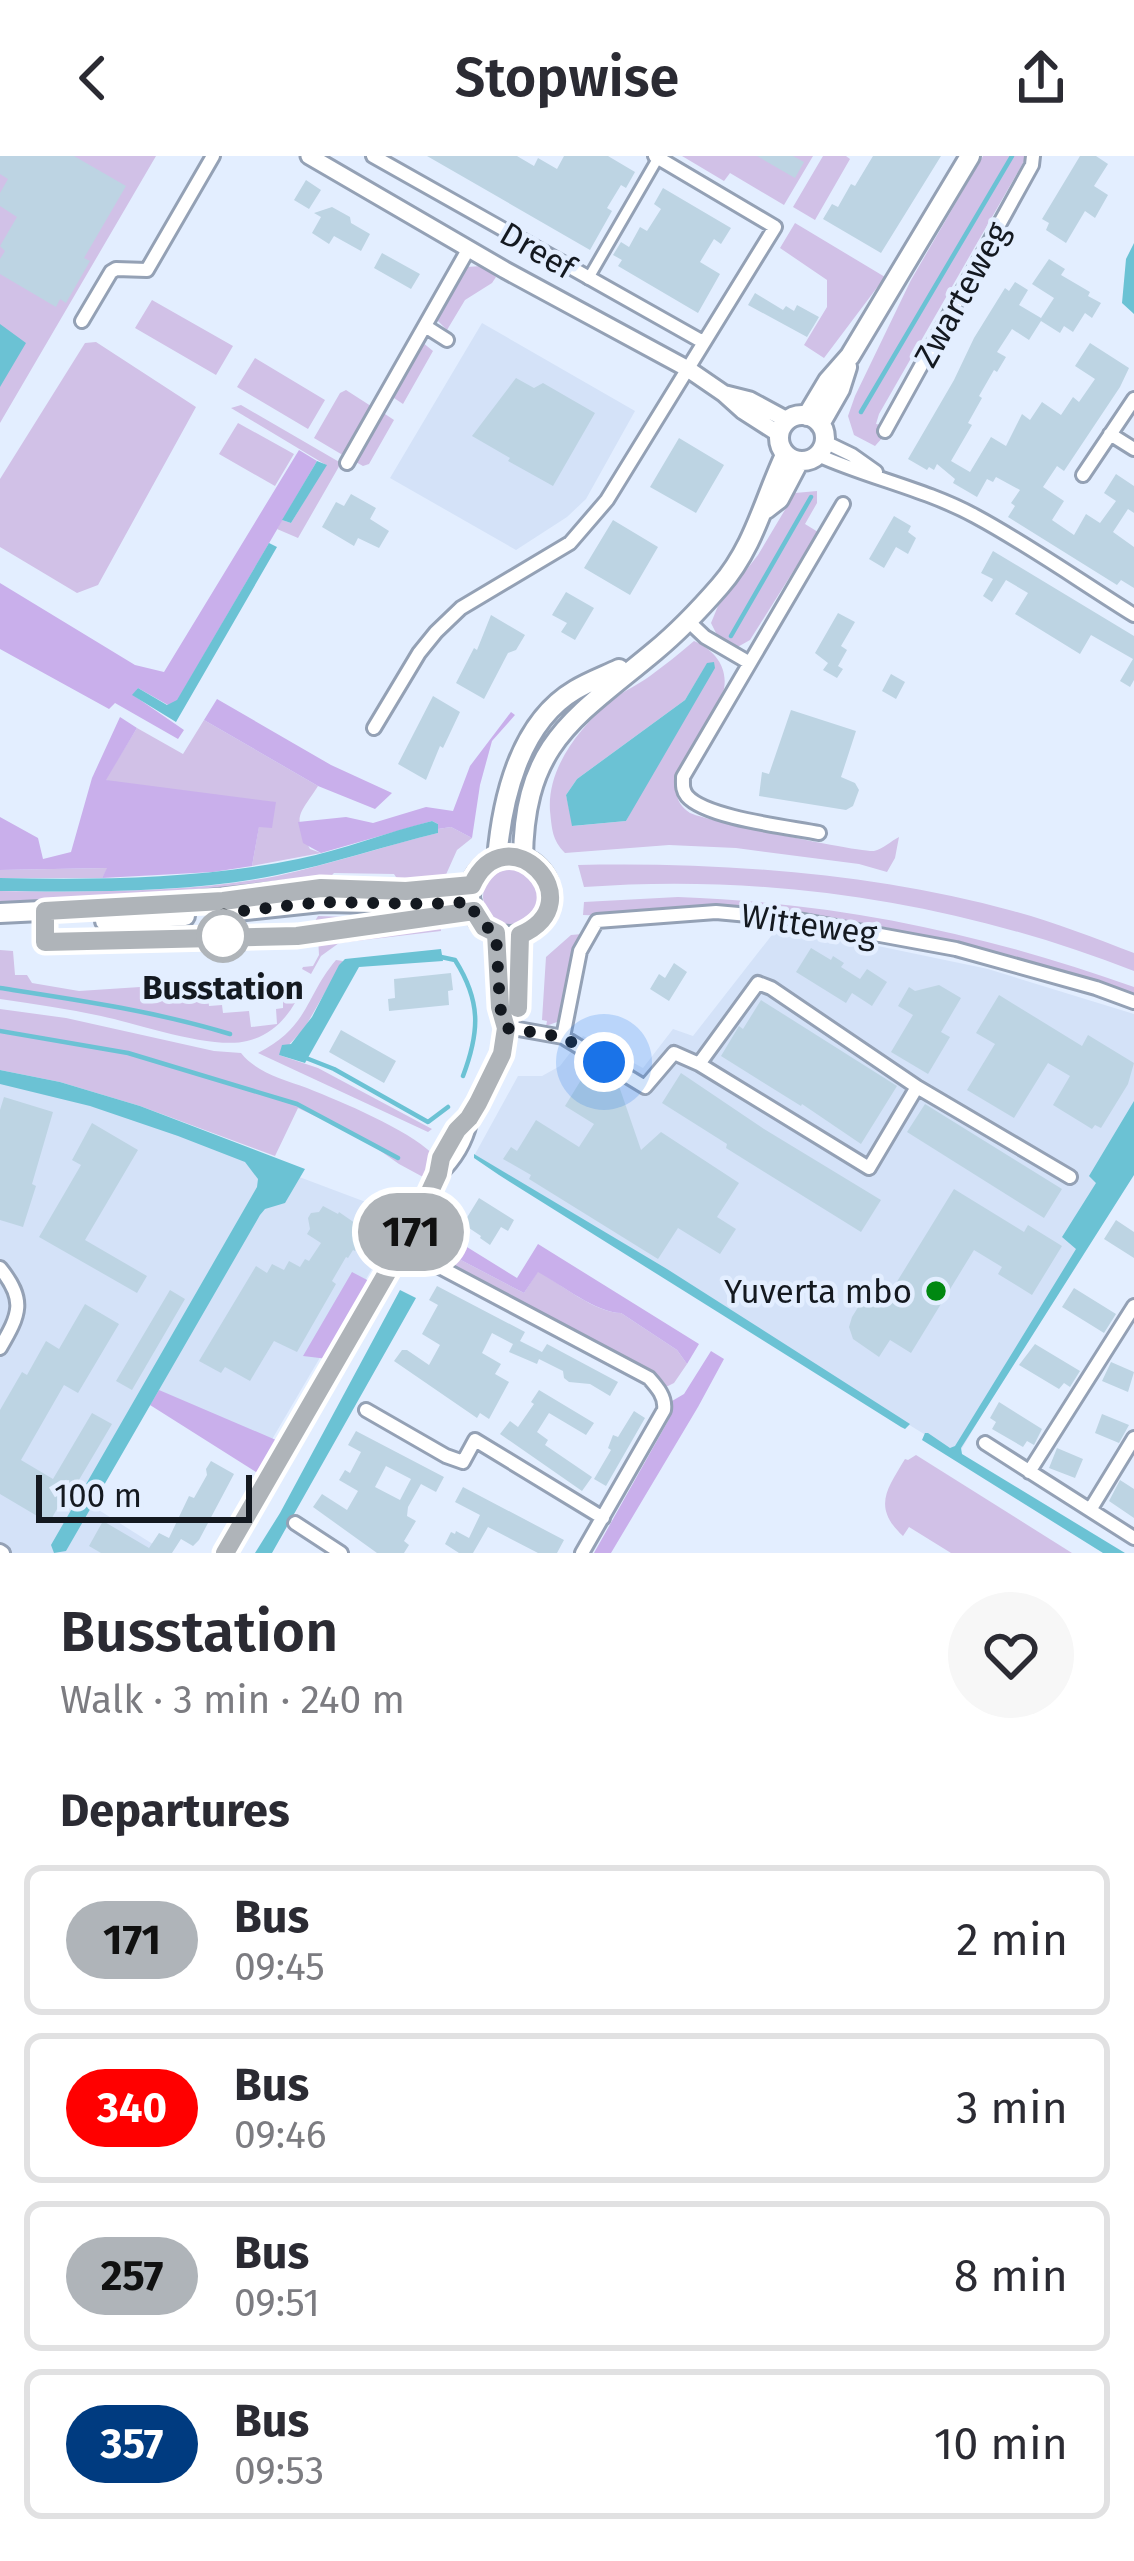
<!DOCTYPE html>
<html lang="en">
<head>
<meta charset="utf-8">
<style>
	:root { --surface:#fff; --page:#f7f7f7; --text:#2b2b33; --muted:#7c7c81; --line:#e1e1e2 }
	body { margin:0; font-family:"Fira Sans",sans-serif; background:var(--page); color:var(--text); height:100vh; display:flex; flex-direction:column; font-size:45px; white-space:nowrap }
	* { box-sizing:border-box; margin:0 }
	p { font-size:39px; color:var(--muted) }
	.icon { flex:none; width:66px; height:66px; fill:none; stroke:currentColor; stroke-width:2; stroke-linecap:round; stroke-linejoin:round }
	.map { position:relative; height:1397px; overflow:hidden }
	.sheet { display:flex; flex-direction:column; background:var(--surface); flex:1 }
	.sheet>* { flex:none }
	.badge { padding:0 24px; border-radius:39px; font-size:42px; line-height:78px }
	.scale { position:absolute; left:36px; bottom:30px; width:216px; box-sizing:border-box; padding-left:12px; border:6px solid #141920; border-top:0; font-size:33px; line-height:42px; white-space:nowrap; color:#141920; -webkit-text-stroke:9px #e3eeff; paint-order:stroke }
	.you { position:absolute; width:60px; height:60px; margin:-30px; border:9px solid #fff; border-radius:50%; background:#1a73e8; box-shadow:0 0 0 18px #1a73e833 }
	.map>.badge { position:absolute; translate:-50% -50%; box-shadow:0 0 0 6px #fff }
	h2 { padding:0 60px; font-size:45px; line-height:108px }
	.round { display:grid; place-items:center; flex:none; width:126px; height:126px; border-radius:63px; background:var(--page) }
	.headline { display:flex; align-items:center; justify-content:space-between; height:204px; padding:0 60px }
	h1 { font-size:57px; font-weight:600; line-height:90px }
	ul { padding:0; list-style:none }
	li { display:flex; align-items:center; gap:36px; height:150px; margin:0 24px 18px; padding:0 36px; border:6px solid var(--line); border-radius:18px }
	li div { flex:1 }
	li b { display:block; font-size:45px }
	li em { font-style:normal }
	li .badge { min-width:132px; font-weight:700; text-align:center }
	header { display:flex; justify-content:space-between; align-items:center; height:156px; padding:0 60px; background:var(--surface); font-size:54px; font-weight:600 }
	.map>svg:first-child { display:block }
</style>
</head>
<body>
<header><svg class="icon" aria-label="back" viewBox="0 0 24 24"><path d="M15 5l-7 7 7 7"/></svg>Stopwise<svg class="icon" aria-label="share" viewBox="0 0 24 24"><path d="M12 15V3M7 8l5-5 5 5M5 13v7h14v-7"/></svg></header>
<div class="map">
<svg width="1134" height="1397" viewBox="0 0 1134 1397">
	<rect width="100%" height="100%" fill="#e3eeff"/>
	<path fill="#d4e2f8" d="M482 167 635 255 586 343 567 361 516 394 390 322Z
		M775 775 811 776 988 813 1134 858V1002L958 1299 474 1000 518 920H542L560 910 583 880 643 912 673 873 693 880Z
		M0 924 129 957 403 1060 257 1309 145 1240 86 1346 167 1397H0Z"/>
	<path fill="#d1c1e7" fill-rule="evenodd" d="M0 0H156L0 267Z
		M682 0H813L784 49 730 17 724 25Z
		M823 0H846L850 3 815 64 793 51Z
		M983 0H1027L879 258 876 268 892 271 875 290 854 279 848 260 855 240 911 124Z
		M795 67 885 121 824 202 804 189 827 151V124L780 92Z
		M482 110 496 121 492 127 465 144 447 174 436 163 466 111Z
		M152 144 233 190 216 219 135 172Z
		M96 186 196 251 98 429 77 437 0 391V323L85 187Z
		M422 186 433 195 403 248 391 240Z
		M255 202 325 244 308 273 237 231Z
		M346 234 374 252 346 301 314 282 340 237Z
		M241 249 341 307 298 382 277 373 282 364 291 367 326 309 231 252Z
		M382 256 394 264 369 308 363 310 354 305Z
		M238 267 294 298 275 330 219 298Z
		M817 335V347L805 368 818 376 750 484 734 493 718 481 711 467 718 450 758 399 795 337Z
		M694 485C714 494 728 510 724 533L679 625C674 639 678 649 690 657 703 664 862 697 874 695 883 693 891 685 899 681L895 702 887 716 859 708 736 692 669 689 565 697C552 684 552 673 550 655 547 612 579 572 611 545 623 535 638 529 650 520 665 509 680 497 694 485ZM707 508 626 665 573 670 566 639 577 623 685 544Z
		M204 564 318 630C299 660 292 659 310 693L321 697 252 710 259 670 105 624 137 572 183 598Z
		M451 671 472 682 457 694 444 723 398 724 394 718 334 717 328 723 205 737 0 750V735C87 736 191 737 277 720 331 708 384 690 438 677V673Z
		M578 709C722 706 873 717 1013 755 1054 766 1094 782 1134 797V815C960 747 771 717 584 731Z
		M108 712 102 722H0V714Z
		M483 741a28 28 0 1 1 56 0a28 28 0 1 1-56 0Z
		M678 741C841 747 981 777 1134 831V841C1000 795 863 757 720 751 675 749 628 762 583 759L584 746Z
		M397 752H438L439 757 309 775 318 760 374 762 375 759H389Z
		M440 765 441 775 339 787 321 800 311 818 302 813 303 811 313 810 319 799 318 781Z
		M582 778 584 780 575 794 561 861 557 866 546 870 547 865 542 864 546 801 571 779Z
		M0 794 13 795 15 819H27L32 827 79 835 186 828 187 843 208 842 209 850 222 849 223 857 249 855 251 871 277 868 276 853 283 852V838L294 839 296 845C285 865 269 880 247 885 213 894 138 868 101 860 68 853 34 848 0 843Z
		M336 804 343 805 304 873 279 899 318 912 432 973 428 976 258 897C310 870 304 842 336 804Z
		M0 853 66 862 214 895 241 897C257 917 283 923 307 932 344 947 405 972 433 998L423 1021 399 1008 362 982 298 952 275 1000 140 950 60 926 0 914Z
		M433 1070 436 1091 524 1137 538 1115C560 1128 596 1157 621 1157L677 1194 687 1208 674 1227 666 1231 663 1225 648 1214 439 1105 430 1096Z
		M916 1299 1072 1397H951L909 1371 903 1380C872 1351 887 1333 905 1303L908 1304Z"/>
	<path fill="#c9afeb" d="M299 294 317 305 177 545 168 549 138 532 133 539 184 574 178 583 115 547 109 553 0 493V427L135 509 164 516Z
		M217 543 331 609 392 637 375 653 318 630 204 564Z
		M511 556 515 559 492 585 480 629 472 682 451 671 438 673V668L432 665 321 697 303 687 298 666 346 661 373 667 426 651 453 655 470 610Z
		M120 561 137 572 106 624 276 646 272 672 259 671 252 710 213 716 102 722 107 712 0 714V661L38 682 43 703 71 696 92 622Z
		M433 1070 517 1122 538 1088 699 1188 687 1208 677 1194 621 1157C597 1157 560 1128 538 1116L524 1137 436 1091Z
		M352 1116 371 1126 328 1203 303 1200Z
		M711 1195 724 1203 698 1251 611 1397H594L668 1265 672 1255V1245L684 1238Z
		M159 1234 276 1284 259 1318 150 1249Z"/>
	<path fill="#6bc2d4" d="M1134 87V158L1122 147 1126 103Z
		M0 168 26 187 0 231Z
		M317 305 327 309 291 367 282 364Z
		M269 387 277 391 176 566 132 539 138 532 167 549 177 544Z
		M714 506 715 512 626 665 572 670 566 639 577 623 685 544 707 507Z
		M432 665 438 668V677C385 690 331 708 277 719 192 737 87 736 0 735V722C99 724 201 723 298 703 343 694 387 676 432 665Z
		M441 793 443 805 359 811 305 907 279 899 282 889 291 888 312 861 339 809 345 803Z
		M0 914 60 926 140 950 305 1013 285 1047 265 1053 260 1059 66 1395 54 1397 51 1389 257 1031 258 1023 245 1006 178 980 90 950 0 928Z
		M1134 945V1019L961 1292 962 1298 1125 1397H1103L922 1284 925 1277H928L950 1292 955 1290 1076 1093 1062 1081 1096 1027 1089 1020Z
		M474 998 667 1113 910 1268 905 1273 901 1271 499 1019 474 1002Z
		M400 1134 416 1142 272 1397H255L280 1357Z"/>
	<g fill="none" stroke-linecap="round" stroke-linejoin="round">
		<path stroke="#6bc2d4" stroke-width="4.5" d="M861 256 1012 0
			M731 480 811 341
			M441 801 455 804C481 845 480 875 463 920
			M0 832C78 844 154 855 230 878
			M0 875 128 897 297 948 398 1002
			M306 902 334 913 428 966 448 951"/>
	</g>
	<path fill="#bdd4e3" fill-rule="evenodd" d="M0 0H74L126 30 84 102 90 105 66 147 60 143 56 151 0 118V103L5 95 0 90 17 61 0 50V37L8 23 0 18Z
		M427 0H517L534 10 538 2 557 13 564 0H608L635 16 626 32 621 29 607 52 612 55 590 94Z
		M757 0H793L804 6 795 22Z
		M873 0H941L881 97 823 63 832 48 838 51 851 28 855 30Z
		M1080 0H1096L1108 8 1094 30 1108 39 1095 62 1085 55 1066 87 1046 74 1049 67 1042 63Z
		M306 24 321 34 309 53 294 44Z
		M663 32 731 72 721 88 714 83 700 106 720 118 698 157 618 110 622 104 613 99 621 86 629 91 640 71 647 75 661 53 654 48Z
		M332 51 350 61 351 67 370 78 361 95 334 80 329 88 312 77 321 61 314 57Z
		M382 97 420 118 411 133 374 112Z
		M1049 103 1065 113 1061 119 1090 136 1088 140 1101 147 1092 162 1085 157 1073 176 1064 170 1060 177 1041 165 1029 184 1012 173 997 196 1006 201 997 216 994 214 979 240 982 242 968 267 972 269 951 305 970 316 991 281 1006 290 1022 258 1030 264 1042 246 1061 259 1073 241 1079 246 1095 223 1075 210 1090 187 1129 212 1120 231 1064 315 1057 310 1043 331 1064 345 1052 364 1074 379 1086 358 1100 367 1116 345 1104 337 1116 318 1134 330V357L1128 353 1113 376 1134 391V432L1121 424 1117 429 1008 361 1015 350 1011 347 1020 334 996 321 993 326 987 323 977 341 953 327 955 323 937 308 934 314 929 311 927 314 908 303 954 224 974 182 1005 132 1009 135 1015 126 1028 134 1019 149 1041 162 1054 142 1032 128Z
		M755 137 783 154 786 150 794 155 797 149 819 161 807 181 748 149Z
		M516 222 534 232 543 227 595 257 553 330 508 305 510 302 472 280Z
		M679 282 724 309 696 357 650 331Z
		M351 338 376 352 370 363 389 375 379 392 358 382 354 390 322 371 336 346 344 350Z
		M894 360 911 370 908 376 916 382 908 398 896 391 884 412 869 403Z
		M613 364 658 391 630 439 584 412Z
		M993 395 1134 480V524L1130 531 1120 525 1133 503 1091 479 1080 498 1015 458 1028 437 1006 424 992 446 983 440 993 423 981 417Z
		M566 436 594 452 575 484 561 476 567 467 552 459Z
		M838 457 855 466 841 490 847 494 838 510 843 513 837 522 823 514 828 507 815 497Z
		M491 459 525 479 516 494 508 497 484 543 456 527 474 492 477 494Z
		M891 518 905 526 896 543 882 535Z
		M433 540 460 556 443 592 440 590 426 624 398 608Z
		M791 554 856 575 841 621 855 627 859 634 853 650 846 654 759 640 762 616 769 618Z
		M811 792 831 804 833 800 844 807 841 811 860 823 867 813 887 826 872 850 852 837 846 847 796 816Z
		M674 807 687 816 669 845 650 833 659 818 665 822Z
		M451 817 453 834 448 835 449 849 389 855 388 843 395 842 394 823Z
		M939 829 961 842 941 876 950 881 928 918 891 896 913 859 898 850 909 831 915 835Z
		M999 839 1082 890 1088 879 1134 907 1128 928 1101 972 1095 969 1092 973 1053 949 1070 920 1048 907 1014 962 967 934 995 888 976 877Z
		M761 844 897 930 861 988 802 948 801 950 721 900 739 870 743 873Z
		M341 874 396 905 384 927 329 896Z
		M589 911 619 930 641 994 661 976 739 1027 717 1061 736 1073 720 1098 678 1072 658 1103 529 1023 531 1019 503 1003 511 991 517 995 536 964 579 991 594 968 565 950Z
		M681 917 764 973 881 1044 861 1076 726 992 727 988 662 947Z
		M4 941 53 956 32 1028 36 1030 23 1071 0 1064V954Z
		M925 948 1062 1033 1044 1062 907 976Z
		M92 967 138 994 85 1084 147 1120 137 1137 39 1081 81 1009 72 1004Z
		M954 1033 1024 1076 1028 1069 1062 1090 1032 1139 998 1118 1002 1111 974 1094 911 1197 890 1184 879 1201 853 1183 849 1171 852 1161 865 1140 882 1150Z
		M479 1042 514 1064 508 1075 501 1071 490 1089 480 1082 481 1080 463 1068Z
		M323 1050 338 1058 339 1056 365 1074 355 1095 353 1094 348 1102 346 1101 332 1125 336 1128 297 1196 274 1185 250 1225 225 1211 221 1217 199 1205 256 1110 267 1117 272 1108 284 1114 289 1105 300 1111 305 1103 309 1105 321 1087 307 1078 310 1073 308 1062 311 1057 319 1056Z
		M1116 1064 1134 1076V1102L1104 1083Z
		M437 1130 525 1176 520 1185 542 1196 547 1188 618 1226 610 1240 590 1228 569 1226 564 1222 563 1215 539 1203 537 1208 509 1196 513 1188 492 1177 482 1197 501 1208 495 1218 509 1226 489 1263 480 1257 477 1262 394 1205 402 1194H407L429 1209 440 1189 422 1178 438 1149 429 1144Z
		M1074 1132 1116 1158 1104 1177 1062 1151Z
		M170 1134 185 1143 132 1234 116 1225Z
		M85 1148 119 1168 78 1237 64 1229 21 1304 53 1323 92 1257 112 1268 73 1334 69 1332 49 1367 0 1338V1254L22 1216 27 1219 46 1185 59 1193Z
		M1035 1188 1080 1215 1070 1231 1064 1227 1059 1233 1019 1209Z
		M1111 1206 1134 1216 1128 1236 1102 1225Z
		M539 1234 594 1267 586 1279 549 1257 537 1276 548 1284 545 1289 592 1321 582 1335 500 1278 510 1265 518 1271 534 1248 531 1246Z
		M999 1246 1042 1273 1034 1289 1027 1285 1023 1291 992 1273 996 1266 990 1262Z
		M634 1255 645 1262 606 1330 594 1323 611 1294 608 1292 613 1279 618 1281Z
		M1102 1258 1129 1269 1119 1287 1095 1277Z
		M356 1275 444 1321 436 1336 421 1328 408 1351 407 1360 416 1365 404 1385 409 1389 404 1397H377L313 1351 322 1338 347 1354 358 1335 339 1324 345 1314 350 1317 361 1296 348 1289ZM386 1310 411 1323 400 1344 375 1331Z
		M1057 1292 1083 1303 1075 1322 1049 1312Z
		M211 1305 234 1318 199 1384 193 1390 181 1383 172 1397H101L89 1390 103 1365 149 1392 159 1377 169 1382 189 1340 194 1342 207 1319 206 1313Z
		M1120 1324 1134 1333V1362L1109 1345Z
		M463 1331 564 1384 557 1397H538L488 1371 473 1397H459L445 1388 451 1376 455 1378 456 1375 469 1382 480 1359 455 1346Z"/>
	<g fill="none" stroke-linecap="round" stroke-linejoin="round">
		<defs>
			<path id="pedestrian" d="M588 123 658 2"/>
			<path id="minor" d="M373 0 703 186
				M82 165 111 116 116 113 147 114 213 0
				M425 170 447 184
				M885 275 1032 9 1033 0
				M1110 278 1134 293
				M825 286 852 299 876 316
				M818 299C869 322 925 333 975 360 1029 389 1081 426 1134 459
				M347 307 469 92
				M1083 319 1134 243
				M687 464 705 481 748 506
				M374 572 419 497 436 476 461 452 570 387 607 344 775 71 655 0
				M819 677C789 671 706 662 687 640 682 633 683 629 683 621L843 348
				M507 871 563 881 580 795 597 765 716 756 793 763 956 793 1096 832 1134 846
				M563 881 645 931 674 897 699 908 758 827 771 832 917 931 1070 1021
				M699 908 869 1012 917 931
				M402 1091 649 1222C657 1231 666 1241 664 1254L582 1397
				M0 1112C26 1144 20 1158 0 1192
				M366 1254 446 1300 463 1306 475 1284 603 1362
				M985 1287 1134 1382
				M1029 1316 1134 1150
				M1090 1354 1134 1282
				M295 1367 341 1397
				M0 1395 3 1397"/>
			<path id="tertiary" d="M309 0 505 114 688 213 723 237 743 255 779 278
				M726 238 750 244 787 264
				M496 777 500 851 507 871
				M438 1018C454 1003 464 987 469 965
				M225 1397 414 1070 438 1018 441 1002 457 974 469 962 502 898 507 871 517 852 521 779"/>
			<path id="secondary" d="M779 282a23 23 0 1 1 46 0a23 23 0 1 1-46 0Z
				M807 260 828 225 850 200 970 0
				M820 268 840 233 847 211
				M766 353 779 343 799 305
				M470 740a40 40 0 1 1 80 0a40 40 0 1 1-80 0Z
				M497 703C502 644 519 567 575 534 588 526 604 520 619 513
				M523 703C524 586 575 562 655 495 678 476 700 453 720 430 754 391 764 344 785 299
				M237 755 321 746 428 748 471 746
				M0 757 162 749 321 732 406 735 472 729
				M105 765 185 760"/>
		</defs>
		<use href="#pedestrian" stroke="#94a1b5" stroke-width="15"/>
		<use href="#minor" stroke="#94a1b5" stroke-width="18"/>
		<use href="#tertiary" stroke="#94a1b5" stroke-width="21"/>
		<use href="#secondary" stroke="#94a1b5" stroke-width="24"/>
		<use href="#pedestrian" stroke="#fff" stroke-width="9"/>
		<use href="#minor" stroke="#fff" stroke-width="12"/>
		<use href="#tertiary" stroke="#fff" stroke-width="15"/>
		<use href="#secondary" stroke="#fff" stroke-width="18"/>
	</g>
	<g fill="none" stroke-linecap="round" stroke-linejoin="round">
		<defs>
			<path id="line" d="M225 1397 414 1070 438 1018 441 1002 457 974 469 962 478 947 502 898 506 872 500 851 496 777 484 771 474 755 297 780 45 786V755L223 745 321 732 406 735 472 729C506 655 597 745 520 779L518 852"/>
		</defs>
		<use href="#line" stroke="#fff" stroke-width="27"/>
		<use href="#line" stroke="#afb4b9" stroke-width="18"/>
		<path stroke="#141920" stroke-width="12" stroke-dasharray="0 21.6" d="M223 780 224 757 321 746 428 748 471 746C475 762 482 769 496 777L500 851 506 872 563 881 604 906"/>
	</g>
	<circle fill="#fff" stroke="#afb4b9" stroke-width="6" cx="223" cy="780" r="24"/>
	<circle fill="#081" stroke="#e3eeff" stroke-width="4.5" cx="936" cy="1135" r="12"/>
	<g text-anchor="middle" stroke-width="9" stroke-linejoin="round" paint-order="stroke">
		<g font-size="33" fill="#141920" stroke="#e3eeff">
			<text transform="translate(538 94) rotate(30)" y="12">Dreef</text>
			<text transform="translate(961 138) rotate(-61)" y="12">Zwarteweg</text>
			<text transform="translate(809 768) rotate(8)" y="12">Witteweg</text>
		</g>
		<g font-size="33" font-weight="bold" fill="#141920" stroke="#e3eeff">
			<text x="223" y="843">Busstation</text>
		</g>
		<g font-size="33" fill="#141920" stroke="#e3eeff" text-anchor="end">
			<text x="912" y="1147">Yuverta mbo</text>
		</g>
	</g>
</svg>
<div class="scale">100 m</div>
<div class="you" style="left:604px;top:906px"></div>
<b class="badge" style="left:411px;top:1076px;background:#afb4b9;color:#111">171</b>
</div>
<section class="sheet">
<div class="headline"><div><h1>Busstation</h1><p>Walk · 3 min · 240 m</p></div><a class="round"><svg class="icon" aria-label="heart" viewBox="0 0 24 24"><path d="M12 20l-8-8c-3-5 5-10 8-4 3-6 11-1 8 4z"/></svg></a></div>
<h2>Departures</h2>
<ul>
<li><span class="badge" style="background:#afb4b9;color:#111">171</span><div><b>Bus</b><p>09:45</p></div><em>2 min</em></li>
<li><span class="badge" style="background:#f00;color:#fff">340</span><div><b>Bus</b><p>09:46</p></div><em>3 min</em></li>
<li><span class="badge" style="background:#afb4b9;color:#111">257</span><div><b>Bus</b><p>09:51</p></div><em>8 min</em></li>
<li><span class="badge" style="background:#003b80;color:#fff">357</span><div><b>Bus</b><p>09:53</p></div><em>10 min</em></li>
</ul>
</section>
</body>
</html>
